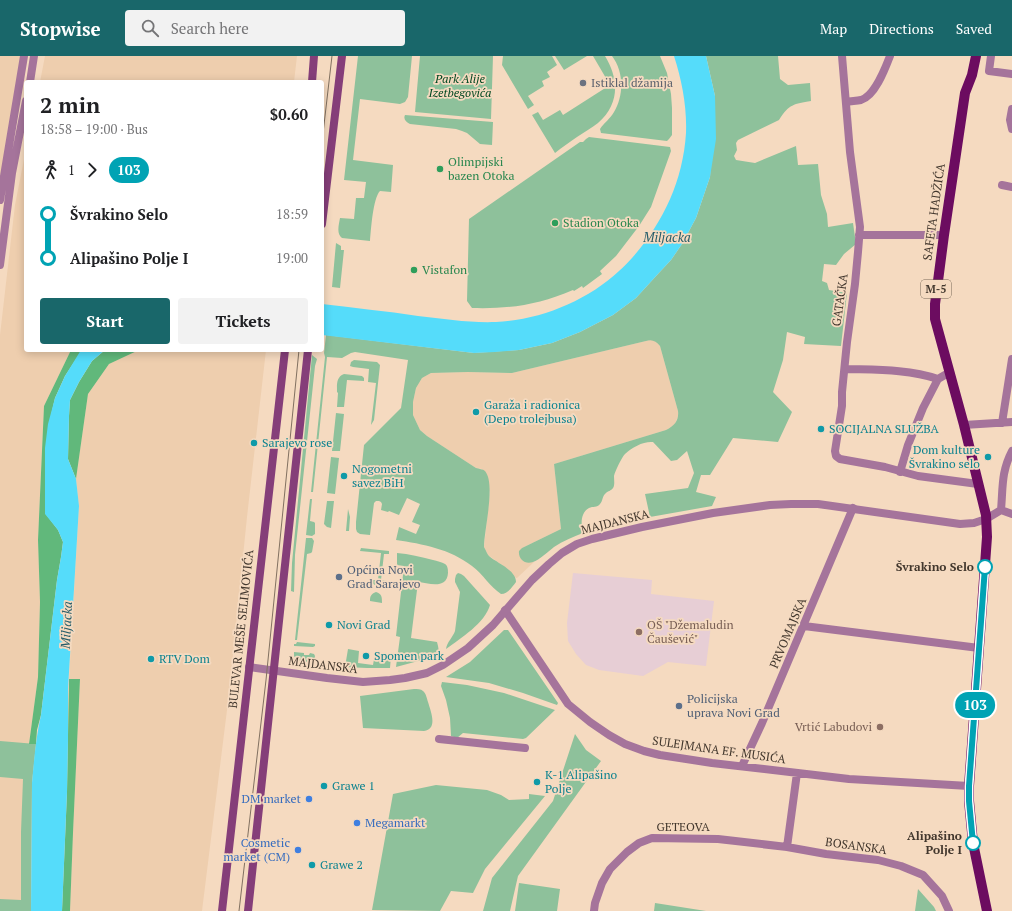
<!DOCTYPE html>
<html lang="en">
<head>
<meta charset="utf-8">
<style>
	:root { --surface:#fff; --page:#f2f2f2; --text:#202124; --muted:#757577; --accent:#19676a }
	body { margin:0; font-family:"PT Serif",serif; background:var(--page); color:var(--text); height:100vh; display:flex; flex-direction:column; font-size:15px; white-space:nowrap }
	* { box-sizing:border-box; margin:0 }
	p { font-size:13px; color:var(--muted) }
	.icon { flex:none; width:22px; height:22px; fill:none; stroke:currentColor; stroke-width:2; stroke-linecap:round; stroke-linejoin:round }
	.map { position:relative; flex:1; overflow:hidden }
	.side { position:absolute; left:24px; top:24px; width:300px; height:272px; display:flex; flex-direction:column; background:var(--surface); border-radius:4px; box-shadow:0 2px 10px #0003 }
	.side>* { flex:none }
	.badge { padding:0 8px; border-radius:13px; font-size:14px; line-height:26px }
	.map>.badge { position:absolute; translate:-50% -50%; box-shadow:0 0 0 2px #fff }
	.legs { display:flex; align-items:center; gap:6px; height:44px; padding:0 16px; font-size:13px }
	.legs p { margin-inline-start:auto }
	.summary { display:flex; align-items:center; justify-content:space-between; height:68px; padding:0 16px }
	h1 { font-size:22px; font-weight:800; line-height:30px }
	.action { display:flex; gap:8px; margin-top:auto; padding:8px 16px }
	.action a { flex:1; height:46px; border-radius:4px; background:var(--accent); color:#fff; font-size:16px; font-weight:800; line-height:46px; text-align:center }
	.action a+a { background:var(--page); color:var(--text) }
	ul { padding:0 16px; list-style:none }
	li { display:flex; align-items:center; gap:14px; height:44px; font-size:15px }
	li i { display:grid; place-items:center; width:6px; height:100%; margin:0 5px; background:currentColor }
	li i::after { content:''; width:10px; height:10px; margin:-5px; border:3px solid; border-radius:50%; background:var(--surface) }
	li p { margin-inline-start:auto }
	li:first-child i { background:linear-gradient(#0000 50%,currentColor 0) }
	li:last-child i { background:linear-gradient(currentColor 50%,#0000 0) }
	header { display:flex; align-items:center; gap:24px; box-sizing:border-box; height:56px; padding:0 20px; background:var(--accent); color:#fff }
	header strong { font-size:19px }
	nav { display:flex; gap:22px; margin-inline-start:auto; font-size:14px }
	.search { width:280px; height:36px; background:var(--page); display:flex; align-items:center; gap:10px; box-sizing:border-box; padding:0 14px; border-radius:4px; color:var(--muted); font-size:15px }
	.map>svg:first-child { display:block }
</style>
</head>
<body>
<header>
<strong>Stopwise</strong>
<div class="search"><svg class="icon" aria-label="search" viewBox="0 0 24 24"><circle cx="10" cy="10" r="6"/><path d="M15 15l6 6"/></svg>Search here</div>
<nav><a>Map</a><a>Directions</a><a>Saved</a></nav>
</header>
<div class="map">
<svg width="1012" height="855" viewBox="0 0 1012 855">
	<rect width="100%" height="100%" fill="#f5dac0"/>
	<path fill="#eeceae" d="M0 0H21L4 119 0 118Z
		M45 0H297L294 26H40Z
		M26 93V294H71L44 350 38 484 40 546 38 621 27 703V855H0V279L15 149Z
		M650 284H654L658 287 660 290 678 355V360L675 368 671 371 666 374 554 408 561 473 522 492 530 506H534L517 522H516L509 514 488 499 484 491 490 436 482 413 476 412 427 380 420 374 413 359V346L416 332 422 322 431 317 468 316 512 317Z
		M139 294H266L247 461 229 638 202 855H70L73 777 80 624 69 623 79 450 76 423 88 338 109 308Z"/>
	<path fill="#e7ced5" d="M573 517 652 524 651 538 714 545 706 610 668 606 643 620 599 614 586 609 576 598 568 585 567 567Z"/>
	<path fill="#8ec19b" d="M358 0H412L408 41 405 46 400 48 360 43 353 104 393 109 391 136 380 135C373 142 371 174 370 185L342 182C336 178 339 168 340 162L354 163 356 142H364L366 126 344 124Z
		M420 0H493L491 63 415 56Z
		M503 0H552L557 9 547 16 550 21 542 25 544 30 528 40 534 49 528 53 502 9Z
		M555 0H587L564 14Z
		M593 0H605C619 23 620 48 598 67 592 72 584 76 577 81 570 86 562 91 555 97L532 59 538 56 543 64 560 54 563 59 610 29Z
		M612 0H660L667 17 671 38 672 52V79L669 83 667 85 601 77 600 73C604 67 610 63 614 56 624 39 624 16 612 0Z
		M706 0H778L780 23 788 29 810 27 811 45C794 48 789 48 779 64L738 84 736 87 737 94 734 100 736 104 755 107 796 90 798 109 818 108 821 139 827 158 828 171 853 167 856 188 844 198 836 209 824 208 822 225 827 227 829 234 847 237 841 290 804 288 805 281 787 276 783 304 773 336 792 356 778 386 733 382 710 419H701L696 436 716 441 712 450 650 461 645 438 688 432 694 417 687 395 677 404 671 405 653 386C644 385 632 391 625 398 622 401 615 415 614 420 614 424 615 429 613 432 611 435 608 435 606 437 602 440 603 445 600 448 597 452 593 450 589 452 580 457 581 469 583 477 573 481 563 485 554 491 549 495 539 504 533 506 525 509 518 503 519 495L522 492 561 473 554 408 666 374C675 370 679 364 678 355L660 290C656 285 652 283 646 285L512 317 468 316 431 317 422 322 416 332 413 346V359L420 374 427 380 476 412C479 413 483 413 485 415 496 428 484 474 484 491 486 494 487 498 489 500 497 507 516 514 516 526 512 531 508 538 501 538 490 531 483 518 472 510 450 493 423 488 396 484L399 471 416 478 420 469 412 466 420 448 407 442 399 459 389 455 388 456 381 454 382 448 381 446 379 445H376L374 447 370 479 360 478 357 476 356 473V466L364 389 401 352 408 304 355 296 351 297 342 302 327 301 313 436H311L325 301 324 297 326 279 474 297 519 294 552 287 580 276 613 259 636 242 657 219 671 204 682 188 696 162 710 121 715 40Z
		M405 59 493 66 492 89 480 88 467 77 462 75 456 73 410 68C406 66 403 63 405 59Z
		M589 81 670 91 671 95 651 151 639 170 616 200 600 215 602 218 583 232 582 230 574 235 573 234C538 249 510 253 472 252L467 245 469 163 580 86H583L586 83Z
		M336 187 341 190V194H344L340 232 332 231Z
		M312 299 317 303 315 310 295 499 294 536 291 535 292 507Z
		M354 304 377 306 380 309 374 364 371 369 376 327 368 326 369 313 353 311 350 310 351 306Z
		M344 318 362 320 364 322V325L347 324 344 351H337L338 337 337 336C337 329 336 321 344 318Z
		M336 357 344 358 340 395H332Z
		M331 401 339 402 335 438 327 437Z
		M310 443H312L310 465 314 466 315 467V478L312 480 306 479Z
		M327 445H334L331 472 327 471 324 468Z
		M348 453 350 461 349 475H346Z
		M306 482H312L314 485 312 496 311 497 307 498 297 584H295Z
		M361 492 389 495V498H384L381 524 387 525 384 529C379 531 372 530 372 524H378L381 497 360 495Z
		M397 497C409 498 421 501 433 504 437 505 442 506 445 508 448 510 448 514 448 517 447 534 428 527 418 526L411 582 437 586 438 590 439 596 422 604 396 611 400 581 396 580 404 510 397 509Z
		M458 517 461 518 464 520 490 549C485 567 461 582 446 593 447 586 453 581 455 575L460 536 455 526V523L456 519Z
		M376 536C382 538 382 541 382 547L370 545C370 540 371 538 376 536Z
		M504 574H508L558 647 557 649 523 637 489 627 446 621 470 606Z
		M297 586 315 588V590L313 591 294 590V588H296Z
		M348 593 359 595 358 607 373 609 375 598 391 600 390 612H367L345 611Z
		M294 596 304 597V599H309L310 597 314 598 315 600 314 607H312L297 604 294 600Z
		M442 626 467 629 504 637 555 654 526 682 523 683 463 677 457 682 451 680 450 662 446 644 441 630Z
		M414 633C417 633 421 633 423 635 426 637 427 643 428 646 431 656 438 673 424 675L363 672 360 640Z
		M575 678 586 694 601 705 518 820 510 855H483L492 822 553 745Z
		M0 685 36 688 32 727 31 855H0V843L21 844V776L23 723 0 721Z
		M436 729 487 734 501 739 509 744 529 743V738L545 740 485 813 473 837 451 835 440 855 372 854 393 738Z
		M519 827 560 833 557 855H515Z
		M918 833 934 851 936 855H915Z
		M655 847 706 855H654Z"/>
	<path fill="#61b87b" d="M71 294H82L65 320 55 342 52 355 45 404V457L58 474 63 486 61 501 57 524 41 659 37 674 36 688H29L38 621 40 546 38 484 44 350Z
		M105 294H139L109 308 88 338 76 423 68 403 69 360 70 344 79 326 92 305Z
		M69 623H80L73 777 70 855H62L67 736Z"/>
	<path fill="#55dcfa" d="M674 0H706L715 40 716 83 710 121 696 162 682 188 671 204 657 219 636 242 613 259 580 276 552 287 519 294 495 296 474 297 322 279V248C354 252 386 255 418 260 444 263 470 267 496 266 540 264 587 245 619 215 624 211 628 206 632 202 663 167 683 125 686 77 687 51 682 25 674 0Z
		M81 294H105L92 305 79 326 70 344 69 360 68 403 76 423 79 450 68 633V684L67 736 62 855H31L32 727C34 704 36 681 41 659L57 524 61 501 63 486 58 474 45 458V392L48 368 55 342 65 320Z"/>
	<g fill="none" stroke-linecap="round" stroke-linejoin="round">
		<path stroke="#a5749b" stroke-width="8" d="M842 0 850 96 860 171 858 196 855 228 847 286 842 336V350L835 395 836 400 840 403 885 411 918 420 978 428
			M991 0 989 15 1012 18
			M846 46C851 45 856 45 861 44 875 40 885 13 890 0
			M1012 53 1010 64 1012 73
			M1002 129 1012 131
			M859 179H944
			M845 313C876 314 908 313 938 323
			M1002 367 1012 303
			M964 369 1012 366
			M900 416 908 389 923 352 938 323 950 316
			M1001 454C1003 432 1001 416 1012 395
			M986 463 1001 454 1012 458
			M505 554 568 648 590 666 609 679 625 688 644 695 660 699 712 707 849 723 969 730
			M804 570 979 592
			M439 683 525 692
			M742 710 762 667 853 452
			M787 791 797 717
			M594 855 595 847 602 827 610 813 627 796 639 787 652 782 718 783 787 791 826 798 878 804 901 810 923 819 942 840 949 855"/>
		<path stroke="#a5749b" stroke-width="8" d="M30 26 34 0
			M0 144 24 0
			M0 209 12 117 26 45
			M249 611 327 622 363 626 390 624 405 622 427 617 443 609 468 592 493 569 532 524 549 508 562 497 577 488 592 483 642 471 713 457 770 449 791 448H818L960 468 974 467 986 463"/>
		<path stroke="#853e79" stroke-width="8" d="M312 26 314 0
			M322 168 342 0
			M222 855 285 294
			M248 855 308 294"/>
		<path stroke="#6c0c60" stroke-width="10" d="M976 0 972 19 965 37 944 179 935 248V263L964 369 986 459 987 481 969 730V745L973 787 987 855"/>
		<path stroke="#817060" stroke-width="1" d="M322 86 332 0
			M239 855 266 624 299 294"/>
	</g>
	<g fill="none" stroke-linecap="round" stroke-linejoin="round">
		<defs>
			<path id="line-1" d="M973 787 969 745V730L985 511"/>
		</defs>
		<use href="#line-1" stroke="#fff" stroke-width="9"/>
		<use href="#line-1" stroke="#00a3b4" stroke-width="6"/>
	</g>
	<circle fill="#6b7280" stroke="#f5dac0" stroke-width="1.5" cx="583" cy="27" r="4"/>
	<g fill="#2e9e5b" stroke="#f5dac0" stroke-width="1.5">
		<circle cx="440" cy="113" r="4"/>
		<circle cx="555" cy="167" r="4"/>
		<circle cx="414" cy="214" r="4"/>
	</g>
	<g fill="#0f9aa8" stroke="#f5dac0" stroke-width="1.5">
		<circle cx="476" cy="356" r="4"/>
		<circle cx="821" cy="373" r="4"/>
		<circle cx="254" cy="387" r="4"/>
		<circle cx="988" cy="401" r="4"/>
		<circle cx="344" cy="420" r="4"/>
		<circle cx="329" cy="569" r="4"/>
		<circle cx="366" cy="600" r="4"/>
		<circle cx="151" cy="603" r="4"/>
		<circle cx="537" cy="726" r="4"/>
		<circle cx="324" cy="730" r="4"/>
		<circle cx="312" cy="809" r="4"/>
	</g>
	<g fill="#fff" stroke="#00a3b4" stroke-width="2">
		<circle cx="985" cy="511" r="7"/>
		<circle cx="973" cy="787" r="7"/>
	</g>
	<g fill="#5c6f8a" stroke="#f5dac0" stroke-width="1.5">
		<circle cx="339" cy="521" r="4"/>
		<circle cx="679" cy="650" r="4"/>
	</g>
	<g fill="#8d6e63" stroke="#f5dac0" stroke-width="1.5">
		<circle cx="639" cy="576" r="4"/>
		<circle cx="880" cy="671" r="4"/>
	</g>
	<g fill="#3f7fe0" stroke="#f5dac0" stroke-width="1.5">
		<circle cx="309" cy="743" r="4"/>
		<circle cx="357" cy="767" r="4"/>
		<circle cx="298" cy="794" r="4"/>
	</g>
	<g text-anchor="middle" stroke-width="3.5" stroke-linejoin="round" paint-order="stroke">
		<rect fill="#f5dac0" stroke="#786859" stroke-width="1" x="921" y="224" width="30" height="18" rx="3"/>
		<g font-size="11" font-weight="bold" fill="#42372d">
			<text x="936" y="237">M-5</text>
		</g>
		<g font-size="12" font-style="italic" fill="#024821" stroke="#f5dac0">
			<text x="460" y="27">Park Alije<tspan x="460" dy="14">Izetbegovića</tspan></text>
		</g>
		<g font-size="12" fill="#5b616d" stroke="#f5dac0" text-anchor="start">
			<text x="591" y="31">Istiklal džamija</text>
		</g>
		<g font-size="12" fill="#27864d" stroke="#f5dac0" text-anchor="start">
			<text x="448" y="110">Olimpijski<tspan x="448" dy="14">bazen Otoka</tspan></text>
			<text x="563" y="171">Stadion Otoka</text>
			<text x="422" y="218">Vistafon</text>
		</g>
		<g font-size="12" fill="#42372d" stroke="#f5dac0">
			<text transform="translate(934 156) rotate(-82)" y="4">SAFETA HADŽIĆA</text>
			<text transform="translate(840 244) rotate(-82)" y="4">GATAČKA</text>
			<text transform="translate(615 466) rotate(-14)" y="4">MAJDANSKA</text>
			<text transform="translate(241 573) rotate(-84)" y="4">BULEVAR MEŠE SELIMOVIĆA</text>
			<text transform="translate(788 577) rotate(-67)" y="4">PRVOMAJSKA</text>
			<text transform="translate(323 609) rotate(7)" y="4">MAJDANSKA</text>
			<text transform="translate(719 694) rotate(8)" y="4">SULEJMANA EF. MUSIĆA</text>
			<text x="683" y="775">GETEOVA</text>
			<text transform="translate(856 790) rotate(8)" y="4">BOSANSKA</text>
		</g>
		<g font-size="12" fill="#0d838f" stroke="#f5dac0" text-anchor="start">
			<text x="484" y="353">Garaža i radionica<tspan x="484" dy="14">(Depo trolejbusa)</tspan></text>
			<text x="829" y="377">SOCIJALNA SLUŽBA</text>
			<text x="262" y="391">Sarajevo rose</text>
			<text x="980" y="398" text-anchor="end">Dom kulture<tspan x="980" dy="14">Švrakino selo</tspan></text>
			<text x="352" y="417">Nogometni<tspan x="352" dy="14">savez BiH</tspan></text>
			<text x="337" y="573">Novi Grad</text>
			<text x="374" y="604">Spomen park</text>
			<text x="159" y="607">RTV Dom</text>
			<text x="545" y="723">K-1 Alipašino<tspan x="545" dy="14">Polje</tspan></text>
			<text x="332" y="734">Grawe 1</text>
			<text x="320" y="813">Grawe 2</text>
		</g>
		<g font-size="12" font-weight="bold" fill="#42372d" stroke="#f5dac0" text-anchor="end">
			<text x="974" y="515">Švrakino Selo</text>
			<text x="962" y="784">Alipašino<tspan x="962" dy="14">Polje I</tspan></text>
		</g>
		<g font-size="12" fill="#4e5e75" stroke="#f5dac0" text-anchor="start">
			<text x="347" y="518">Općina Novi<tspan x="347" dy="14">Grad Sarajevo</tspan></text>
			<text x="687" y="647">Policijska<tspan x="687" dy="14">uprava Novi Grad</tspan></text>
		</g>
		<g font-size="12" fill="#785e54" stroke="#f5dac0" text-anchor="start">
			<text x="647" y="573">OŠ "Džemaludin<tspan x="647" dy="14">Čaušević"</tspan></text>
			<text x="872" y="675" text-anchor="end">Vrtić Labudovi</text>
		</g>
		<g font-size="12" fill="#366cbe" stroke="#f5dac0" text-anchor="end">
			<text x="301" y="747">DM market</text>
			<text x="365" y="771" text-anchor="start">Megamarkt</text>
			<text x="290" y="791">Cosmetic<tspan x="290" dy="14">market (CM)</tspan></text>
		</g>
		<g font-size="13" font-style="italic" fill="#265d6a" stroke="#f5dac0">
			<text x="667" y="186">Miljacka</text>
			<text transform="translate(66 569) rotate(-87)" y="5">Miljacka</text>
		</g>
	</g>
</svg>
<b class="badge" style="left:975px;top:649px;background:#00a3b4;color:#fff">103</b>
<section class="side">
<div class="summary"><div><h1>2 min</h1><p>18:58 – 19:00 · Bus</p></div><b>$0.60</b></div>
<div class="legs"><svg class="icon" aria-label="walk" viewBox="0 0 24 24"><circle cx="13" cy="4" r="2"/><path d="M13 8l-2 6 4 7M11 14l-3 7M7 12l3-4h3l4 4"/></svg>1<svg class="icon" aria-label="forward" viewBox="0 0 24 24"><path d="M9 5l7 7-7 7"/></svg><b class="badge" style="background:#00a3b4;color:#fff">103</b></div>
<ul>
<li><i style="color:#00a3b4"></i><b>Švrakino Selo</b><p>18:59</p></li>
<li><i style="color:#00a3b4"></i><b>Alipašino Polje I</b><p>19:00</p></li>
</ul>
<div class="action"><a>Start</a><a>Tickets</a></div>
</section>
</div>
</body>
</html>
